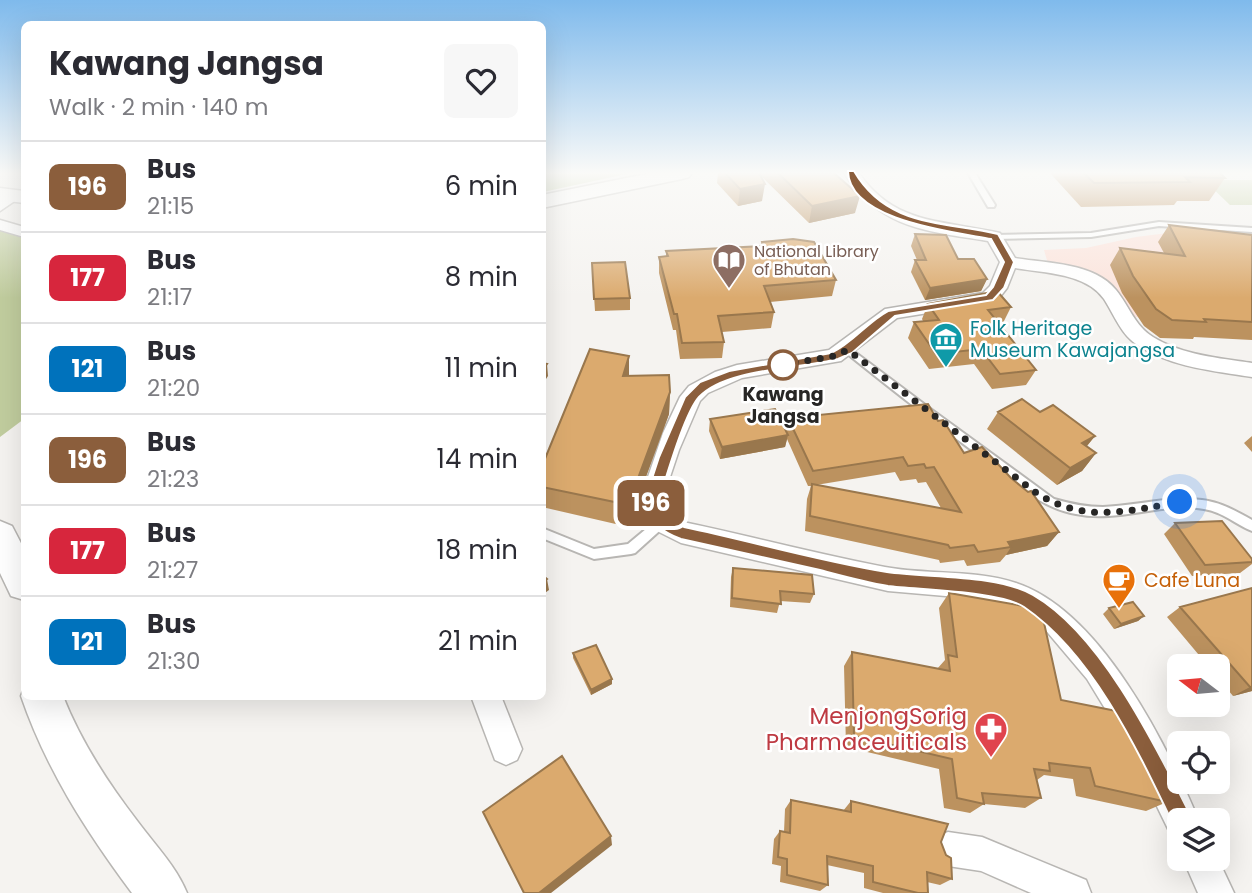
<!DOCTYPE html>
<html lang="en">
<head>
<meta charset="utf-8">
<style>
	:root { --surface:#fff; --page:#f7f7f7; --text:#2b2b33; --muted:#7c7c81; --line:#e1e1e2 }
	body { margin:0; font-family:Poppins,sans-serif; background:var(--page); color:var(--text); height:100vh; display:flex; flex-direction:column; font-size:26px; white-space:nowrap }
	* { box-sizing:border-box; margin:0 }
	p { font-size:23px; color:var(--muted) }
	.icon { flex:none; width:38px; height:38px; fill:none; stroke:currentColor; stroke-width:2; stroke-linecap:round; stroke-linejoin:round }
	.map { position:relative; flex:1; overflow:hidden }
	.details { position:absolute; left:21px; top:21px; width:525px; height:679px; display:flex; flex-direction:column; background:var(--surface); border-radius:10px; box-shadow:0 7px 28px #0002 }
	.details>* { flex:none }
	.badge { padding:0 14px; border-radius:10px; font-size:24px; line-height:46px }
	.needle { width:46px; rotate:286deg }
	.controls { position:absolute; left:1167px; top:654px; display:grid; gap:14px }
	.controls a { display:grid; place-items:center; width:63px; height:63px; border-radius:10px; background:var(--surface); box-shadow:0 7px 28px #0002; font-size:35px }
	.you { position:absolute; width:35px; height:35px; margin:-18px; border:5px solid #fff; border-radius:50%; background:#1a73e8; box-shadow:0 0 0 10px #1a73e833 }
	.map>.badge { position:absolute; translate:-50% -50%; box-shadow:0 0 0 4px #fff }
	.round { display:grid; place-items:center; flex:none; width:74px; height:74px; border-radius:10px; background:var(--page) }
	.head { display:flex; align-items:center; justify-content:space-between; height:119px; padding:0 28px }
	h1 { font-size:33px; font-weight:700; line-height:52px }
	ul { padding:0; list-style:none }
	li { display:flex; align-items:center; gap:21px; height:91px; padding:0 28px; border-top:2px solid var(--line) }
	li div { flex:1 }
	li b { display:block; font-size:26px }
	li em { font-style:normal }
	li .badge { min-width:77px; font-weight:700; text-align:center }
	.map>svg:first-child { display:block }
</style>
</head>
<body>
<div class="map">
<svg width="1252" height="893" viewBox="0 0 1252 893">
	<rect width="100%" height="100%" fill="#f5f3f0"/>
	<path fill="#fce3db" d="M1168 233 1252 327 1112 315 1095 272 1049 267 1044 250 1086 248 1136 237Z"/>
	<path fill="#c1cd9e" d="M543 173H631L543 192Z
		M1204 180H1252V205H1230Z
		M0 221 24 228V419L0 437Z"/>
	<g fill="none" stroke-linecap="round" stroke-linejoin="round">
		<defs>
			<path id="service" d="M968 173H975L995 205 994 207H988Z
				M1159 222 1252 228V232L1159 226 1091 237 994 239 990 237 994 235 1091 233Z
				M848 347 932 410 1054 499C1071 504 1086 507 1103 507 1136 506 1168 496 1202 500 1220 502 1236 511 1252 520V531C1235 524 1223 512 1204 509 1161 502 1118 523 1076 514 1040 508 1013 481 985 460 937 425 891 389 845 352L843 350Z
				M662 517 666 519 668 522 666 525 635 553 631 554 594 559 542 538V528L594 549 628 544 658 519Z"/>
			<path id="minor" d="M844 173H859C895 226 945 220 1000 233L1015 258C1047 263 1095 263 1116 290 1129 306 1135 326 1153 337 1182 355 1219 358 1252 363V377C1214 371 1171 367 1139 346 1121 335 1115 316 1104 299 1086 273 1044 273 1015 268L1007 288 996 302 897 318 841 361 742 378 708 393 700 401 679 450 664 495V508L683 522C750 536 817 554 885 567 928 575 974 569 1016 583 1101 611 1167 745 1199 821H1180V837L1170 833 1126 743 1087 679 1043 627 1019 610 980 599 888 591 681 543 653 529 646 521 639 503 663 433 680 397 689 386 715 372 737 365 829 350 885 309 983 293 990 286 1000 262 988 241C927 231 880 229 844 173Z
				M14 191 19 193 22 196 0 211V199Z
				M0 220 24 227V237L0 230Z
				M471 696H501L522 749 517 760 506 765 495 760Z
				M948 832 982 837 1086 880 1091 893H1031L981 871 948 866 936 861 931 849 936 837Z
				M1183 859H1218L1234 893H1198Z"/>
			<path id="secondary" d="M651 173H692L689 177 682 179 542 208V195Z
				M0 188 24 191V203L0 200Z
				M0 521 12 526 24 549V600L11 596 0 573Z
				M24 688V696H63C81 742 108 783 138 822 155 845 176 866 187 893H132C86 831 46 769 21 696Z"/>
		</defs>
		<use href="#service" stroke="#b8b6b3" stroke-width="4"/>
		<use href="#minor" stroke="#b8b6b3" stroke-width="3"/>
		<use href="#secondary" stroke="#b8b6b3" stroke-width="3"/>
		<use href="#service" fill="#fff" fill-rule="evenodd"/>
		<use href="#minor" fill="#fff" fill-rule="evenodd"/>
		<use href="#secondary" fill="#fff" fill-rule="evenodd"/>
	</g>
	<path fill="#bc925f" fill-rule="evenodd" d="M718 173H834L855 213 809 223 762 177V201L738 206 717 183Z
		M1050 173H1220L1225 178 1209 201H1177L1174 205 1081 207Z
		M1169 225 1252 235V340L1194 337 1193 339 1160 338 1144 326 1122 293 1110 265 1120 248 1164 253 1158 242Z
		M915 234 958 259 987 279 981 291 925 300 911 272 915 260H917L911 246Z
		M762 242 836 280 832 296 770 302 774 312 771 328 722 332 724 342 722 358 680 359 676 330H673L659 273V257L666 256V251L761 246Z
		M592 263 630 298V310L595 311Z
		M928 304 1011 307 1003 323H999L1036 370 1026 385 992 389 974 364 929 369 908 338 914 322 923 321 922 319Z
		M629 356V376L670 392 669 414 640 493V512L633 528 542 507V466Z
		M998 412 1095 436 1087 446 1096 453 1082 471 1057 485 987 429Z
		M788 418 938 421 964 453 1059 532 1047 546 1006 555 1000 562 967 566 964 560 940 563 939 560 805 531 807 499 811 486H808L787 439 785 447 720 459 709 431 710 419 785 430ZM895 472 900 481 916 479 918 483 926 482 941 508 816 485Z
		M1252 436V452L1244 443Z
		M1175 523 1252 559V564L1240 573 1192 576 1164 534Z
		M733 568 814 594 810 603 780 601 777 613 730 607 731 577Z
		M1252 588V691L1233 696 1218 678V667H1209L1167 617 1180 607Z
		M949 593 1061 700 1165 776 1160 778 1167 802 1146 811 1076 796 1073 779 1044 775 1037 780 1041 798 1025 808 984 804 970 813 944 808 939 769 846 747 844 666 852 652 937 669 945 660 939 608Z
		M1109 608 1144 616 1138 621 1114 629 1103 614Z
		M573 653 612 684 591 695 573 658Z
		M791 800 843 811 851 801 941 842 952 879 940 885 927 882 928 893H883L864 888V873L827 865 828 885 820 891 780 882 781 866 772 864 774 839 780 831 784 832 785 809Z"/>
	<path fill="#99774d" d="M765 184 762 201 738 206 740 189Z
		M860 196 855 213 809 223 812 206Z
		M987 279 981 291 925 300 930 288Z
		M629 356V378L623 376Z
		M547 364 548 376 542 385V371Z
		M670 392 669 414 640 493V512L633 528 634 506 637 481Z
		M788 435 785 447 720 459 722 447Z
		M1095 436 1081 453 1082 443Z
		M1096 453 1082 471 1057 485 1070 468Z
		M1059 532 1047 546 1006 555 1011 547 1008 542Z
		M547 579 549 590 542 595V583Z
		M1144 616 1138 621 1114 629 1121 624Z
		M612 679V684L591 695V690Z
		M1250 687H1252V691L1233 696Z
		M611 836 612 845 551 893H539Z"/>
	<path fill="#dbaa6e" stroke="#99774d" stroke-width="2" d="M725 173H759L765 184 740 189Z
		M778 173H834L860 196 812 206Z
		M1084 173H1220L1225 178 1185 177 1190 182 1094 183Z
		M1169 225 1252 235V322L1204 319 1206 322 1172 320 1156 309 1133 276 1120 248 1185 256Z
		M915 234 946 235 958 259H974L987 279 930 288 915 260H926Z
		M793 239 814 242 836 280 764 286 774 312 718 316 724 342 682 343 677 314H674L659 257 668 256 666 251 763 246 762 242Z
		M625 262 630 298 594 299 592 263Z
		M997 291 1011 307 988 310 1036 370 1000 374 981 349 936 354 914 322 939 320 928 304Z
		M590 349 629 356 623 376 669 375 670 392 637 481 640 490 634 506 542 487V466Z
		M542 363 547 364 542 371Z
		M1022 399 1040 412 1053 405 1095 436 1082 443 1096 453 1070 468 998 412Z
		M928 404 938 421 943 420 964 453 982 447 1011 478 1028 492 1031 491 1059 532 1008 542 1011 547 978 552 974 545 950 548 948 545 810 516 812 484 961 512 934 467 926 468 924 464 908 466 903 457 813 471 788 418Z
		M775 409 788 435 722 447 710 419Z
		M1222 521 1252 559V562L1205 565 1175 523Z
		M733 568 812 575 814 594 780 591 781 604 732 598Z
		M542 575 547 579 542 583Z
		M1252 588V687H1250L1180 607Z
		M949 593 1041 609 1061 700 1131 714 1165 776 1160 775 1167 802 1095 786 1090 768 1049 763 1050 771 1034 769 1041 798 982 793 984 804 957 798 952 759 854 736 852 652 950 671 948 655 957 657Z
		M1133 602 1144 616 1121 624 1109 608Z
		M596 645 612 679 591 690 573 653Z
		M562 756 611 836 539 893H524L483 812Z
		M791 800 851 812V801L948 824 941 842 946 855 951 858 952 879 927 872 928 893H918L873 882V866L827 856 828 885 787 875V859L778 857 780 831 790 833Z"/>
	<linearGradient id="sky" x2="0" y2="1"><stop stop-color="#7fbaec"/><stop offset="0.58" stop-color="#fafaf8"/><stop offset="1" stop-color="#fafaf8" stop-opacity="0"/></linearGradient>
	<rect width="1252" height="298" fill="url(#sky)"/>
	<path fill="#8b5e3c" stroke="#fff" stroke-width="2" d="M848 171H854C887 227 941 221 998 234L1014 262 1004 288 993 300 895 316 852 353 838 359C800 369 726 368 699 397 684 414 666 479 658 503 664 516 672 520 684 527 751 541 819 561 887 572 929 578 997 574 1033 595 1101 634 1155 745 1190 814L1193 821 1190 828 1182 831 1175 828C1139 753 1094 655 1024 607 1000 591 919 590 888 586 865 582 843 576 820 570 774 560 727 549 681 539 661 532 651 522 644 503L659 457 685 397 700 382 729 371 831 353C853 343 867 322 888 311L986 295 993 287 1004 262 991 239C954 232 849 221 848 171Z"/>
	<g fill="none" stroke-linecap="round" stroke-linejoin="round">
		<path stroke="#272625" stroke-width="7" stroke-dasharray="0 12.6" d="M783 365 834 356 848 350 1035 492C1083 524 1127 511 1180 502"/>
	</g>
	<defs>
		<symbol id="library-pin" viewBox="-11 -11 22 30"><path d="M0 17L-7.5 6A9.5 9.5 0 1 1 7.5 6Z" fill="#8d6e63" stroke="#fff"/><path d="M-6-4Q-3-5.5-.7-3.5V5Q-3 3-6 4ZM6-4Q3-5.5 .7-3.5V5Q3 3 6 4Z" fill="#fff"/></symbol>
		<symbol id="museum-pin" viewBox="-11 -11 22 30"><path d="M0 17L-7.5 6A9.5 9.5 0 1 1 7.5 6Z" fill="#0f9aa8" stroke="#fff"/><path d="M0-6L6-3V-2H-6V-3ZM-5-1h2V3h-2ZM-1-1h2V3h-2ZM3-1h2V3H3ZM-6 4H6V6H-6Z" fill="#fff"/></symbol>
		<symbol id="cafe-pin" viewBox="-11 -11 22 30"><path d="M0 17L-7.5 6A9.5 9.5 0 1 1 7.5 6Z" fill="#e8710a" stroke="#fff"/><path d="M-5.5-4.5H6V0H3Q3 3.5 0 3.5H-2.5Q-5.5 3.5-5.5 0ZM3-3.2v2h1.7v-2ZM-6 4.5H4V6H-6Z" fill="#fff"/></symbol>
		<symbol id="pharmacy-pin" viewBox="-11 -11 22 30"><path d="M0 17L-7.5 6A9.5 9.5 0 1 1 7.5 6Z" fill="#e0444e" stroke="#fff"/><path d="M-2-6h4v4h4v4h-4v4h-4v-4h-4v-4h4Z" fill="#fff"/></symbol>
	</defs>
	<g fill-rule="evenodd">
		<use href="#library-pin" x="710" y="241" width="38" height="52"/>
		<use href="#museum-pin" x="927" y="320" width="38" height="52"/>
		<use href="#cafe-pin" x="1100" y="561" width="38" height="52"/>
		<use href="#pharmacy-pin" x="972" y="710" width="38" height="52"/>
	</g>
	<circle fill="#fff" stroke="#8b5e3c" stroke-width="3.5" cx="783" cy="365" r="14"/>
	<g text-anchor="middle" stroke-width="5" stroke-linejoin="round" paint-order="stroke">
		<g font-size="16" fill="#785e54" stroke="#fff" text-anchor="start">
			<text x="754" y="257">National Library<tspan x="754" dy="18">of Bhutan</tspan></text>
		</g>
		<g font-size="19" fill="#0d838f" stroke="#fff" text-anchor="start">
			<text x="970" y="335">Folk Heritage<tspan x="970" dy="22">Museum Kawajangsa</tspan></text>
		</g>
		<g font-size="19" font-weight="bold" fill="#272625" stroke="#fff">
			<text x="783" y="401">Kawang<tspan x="783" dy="22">Jangsa</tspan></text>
		</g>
		<g font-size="19" fill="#c56008" stroke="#fff" text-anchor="start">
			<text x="1144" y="587">Cafe Luna</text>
		</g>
		<g font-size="23" fill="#be3a42" stroke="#fff" text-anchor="end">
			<text x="967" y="724">MenjongSorig<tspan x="967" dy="26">Pharmaceuiticals</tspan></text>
		</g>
	</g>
</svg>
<div class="controls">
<a><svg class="needle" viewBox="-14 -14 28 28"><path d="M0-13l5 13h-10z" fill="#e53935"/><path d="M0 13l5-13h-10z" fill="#7c7c81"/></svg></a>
<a><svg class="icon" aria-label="locate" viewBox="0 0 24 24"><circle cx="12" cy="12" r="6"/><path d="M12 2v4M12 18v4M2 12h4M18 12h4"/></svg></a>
<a><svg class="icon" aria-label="layers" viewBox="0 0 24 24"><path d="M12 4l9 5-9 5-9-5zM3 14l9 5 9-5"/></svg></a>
</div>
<div class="you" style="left:1180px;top:502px"></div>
<b class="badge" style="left:651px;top:503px;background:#8b5e3c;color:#fff">196</b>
<section class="details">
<div class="head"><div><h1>Kawang Jangsa</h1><p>Walk · 2 min · 140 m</p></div><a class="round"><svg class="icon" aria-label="heart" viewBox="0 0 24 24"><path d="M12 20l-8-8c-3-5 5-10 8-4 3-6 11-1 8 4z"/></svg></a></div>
<ul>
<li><span class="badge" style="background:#8b5e3c;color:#fff">196</span><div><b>Bus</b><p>21:15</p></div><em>6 min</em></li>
<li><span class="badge" style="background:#d7263d;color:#fff">177</span><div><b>Bus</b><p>21:17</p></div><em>8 min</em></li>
<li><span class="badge" style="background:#0072bc;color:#fff">121</span><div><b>Bus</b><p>21:20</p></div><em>11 min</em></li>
<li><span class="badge" style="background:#8b5e3c;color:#fff">196</span><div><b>Bus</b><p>21:23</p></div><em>14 min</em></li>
<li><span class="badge" style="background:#d7263d;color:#fff">177</span><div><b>Bus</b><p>21:27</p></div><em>18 min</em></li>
<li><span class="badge" style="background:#0072bc;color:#fff">121</span><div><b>Bus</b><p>21:30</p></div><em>21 min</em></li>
</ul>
</section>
</div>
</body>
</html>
